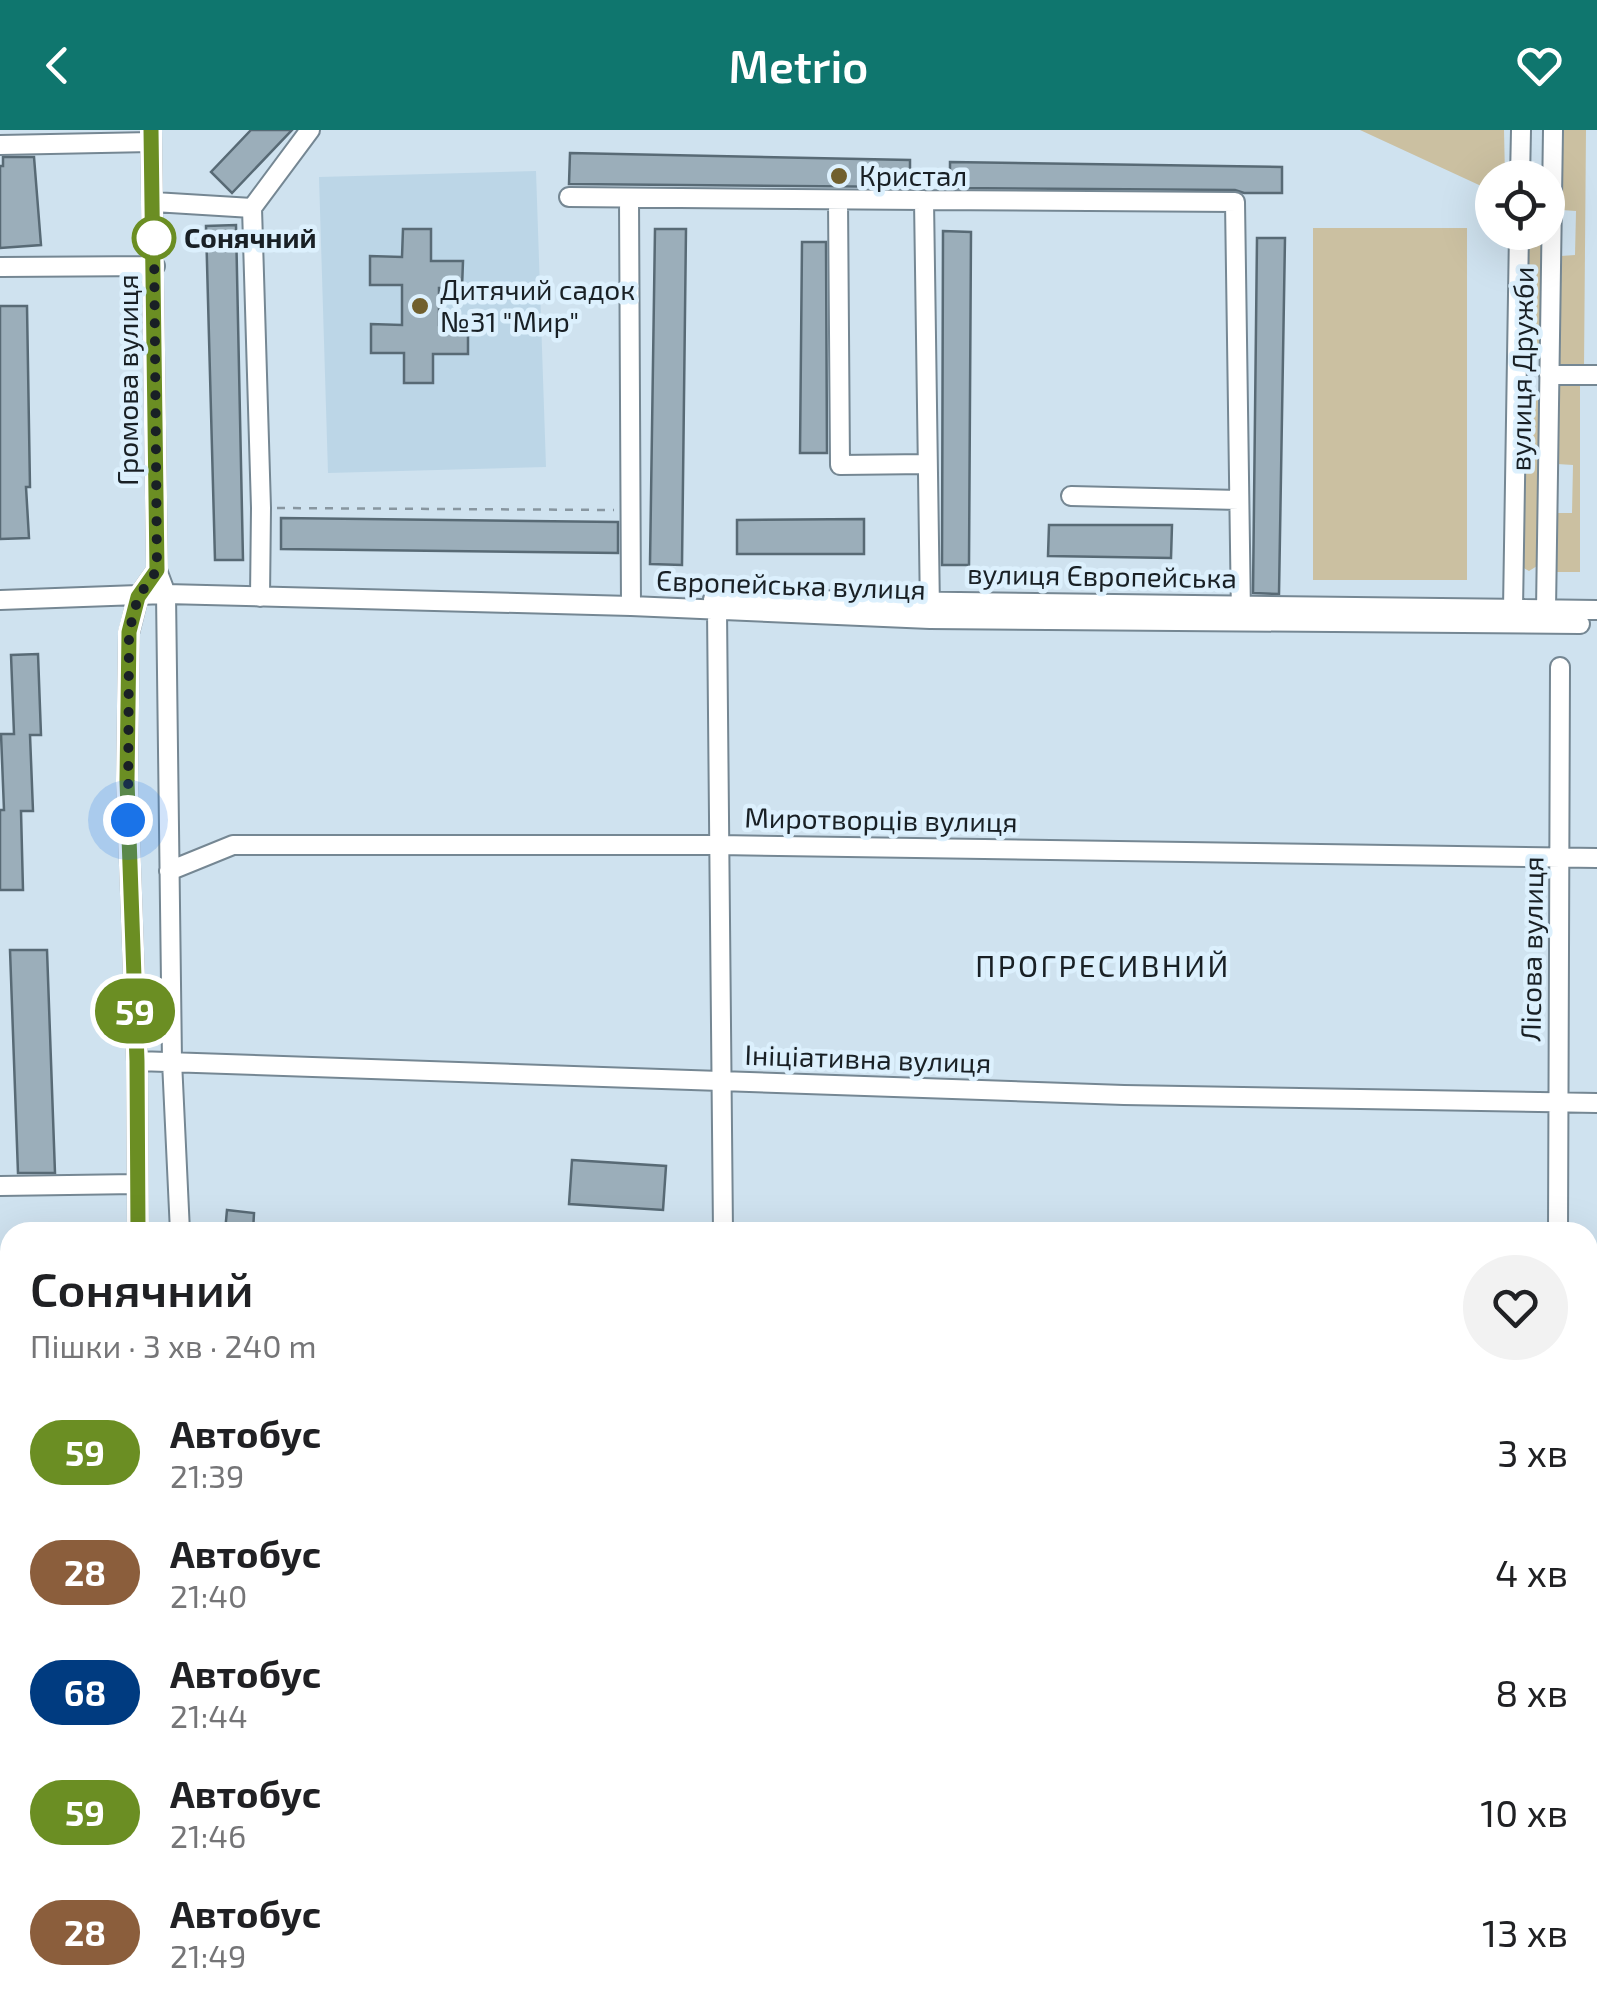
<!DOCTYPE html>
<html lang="uk">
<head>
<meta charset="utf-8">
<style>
	:root { --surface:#fff; --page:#f2f2f2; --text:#202124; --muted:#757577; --accent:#0f766e }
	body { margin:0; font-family:"Exo 2",sans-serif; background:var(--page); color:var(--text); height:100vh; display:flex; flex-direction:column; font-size:38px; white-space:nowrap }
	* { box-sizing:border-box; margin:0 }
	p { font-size:32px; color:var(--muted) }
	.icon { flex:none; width:55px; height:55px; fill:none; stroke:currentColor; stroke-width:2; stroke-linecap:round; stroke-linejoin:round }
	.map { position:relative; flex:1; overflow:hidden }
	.side { position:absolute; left:0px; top:1092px; width:1598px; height:792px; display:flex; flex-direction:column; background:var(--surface); border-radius:30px 30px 0 0; box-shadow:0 10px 40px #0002 }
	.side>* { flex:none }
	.badge { padding:0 20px; border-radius:32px; font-size:35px; line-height:65px }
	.controls { position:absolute; left:1475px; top:30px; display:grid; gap:20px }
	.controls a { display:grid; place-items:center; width:90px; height:90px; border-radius:50%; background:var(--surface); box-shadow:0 10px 40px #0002; font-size:50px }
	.you { position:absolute; width:50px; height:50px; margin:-25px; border:8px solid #fff; border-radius:50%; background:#1a73e8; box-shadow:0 0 0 15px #1a73e833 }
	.map>.badge { position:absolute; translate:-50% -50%; box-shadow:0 0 0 5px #fff }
	.round { display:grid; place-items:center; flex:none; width:105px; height:105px; border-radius:52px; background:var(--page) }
	.summary { display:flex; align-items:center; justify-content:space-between; height:170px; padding:0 30px }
	h1 { font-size:48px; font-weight:600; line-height:75px }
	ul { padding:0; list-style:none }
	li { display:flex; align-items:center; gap:30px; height:120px; padding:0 30px }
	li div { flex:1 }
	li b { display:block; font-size:38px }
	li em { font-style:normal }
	li .badge { min-width:110px; font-weight:700; text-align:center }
	header { display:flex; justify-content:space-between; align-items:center; height:130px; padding:0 30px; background:var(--accent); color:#fff; font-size:45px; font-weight:600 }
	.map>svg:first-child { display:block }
</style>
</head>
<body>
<header><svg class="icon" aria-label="back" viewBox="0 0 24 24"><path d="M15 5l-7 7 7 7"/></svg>Metrio<svg class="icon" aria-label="heart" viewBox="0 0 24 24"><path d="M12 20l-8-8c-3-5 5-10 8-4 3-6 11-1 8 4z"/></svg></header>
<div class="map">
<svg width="1597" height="1884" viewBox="0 0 1597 1884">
	<rect width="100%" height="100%" fill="#cfe2ef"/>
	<path fill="#bcd6e7" d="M536 41 546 337 328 343 319 47Z"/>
	<path fill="#cbc0a1" d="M1360 0H1504L1505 47 1492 48V61Z
		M1563 0H1586L1584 239 1559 238 1561 126 1575 125 1576 81 1561 80Z
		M1313 98H1467V450H1313Z
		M1526 103H1543L1541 219 1538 224 1531 227 1525 223Z
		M1558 251 1580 252V442H1555L1556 383H1572L1573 335 1557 334Z
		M1533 258 1540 266 1537 436 1529 441 1522 437 1525 262Z
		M1588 1527 1597 1529V1884H1239V1875H1588Z"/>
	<path fill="#9baeba" stroke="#586a75" stroke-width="2.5" d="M251 0H292L232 63 211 42Z
		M570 23 910 30V57L569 54Z
		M3 27H34L41 115 0 118V36H3Z
		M950 32 1282 37V63H1244L1235 60 950 58Z
		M236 95 243 430H215L206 96Z
		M403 99H431V131H463L462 158H439V195H468V224H433V253H404V223H371V194L402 195V155H370V126L402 127Z
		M655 99H686L682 435 650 434Z
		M943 101 971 102 969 435H942Z
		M1257 108H1285L1279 464 1253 463Z
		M802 112H826L827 323H800Z
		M0 176H27L30 357H26L29 408 0 409Z
		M281 388 618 392V423L281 419Z
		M864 389V424H737V390Z
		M1049 395H1172L1171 428 1048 426Z
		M38 524 41 605H30L33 681H21L23 760H0V680H4L1 604H14L11 525Z
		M10 820H47L55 1043H18Z
		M572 1030 666 1036 663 1080 569 1074Z
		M227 1080 254 1083 253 1102H225Z"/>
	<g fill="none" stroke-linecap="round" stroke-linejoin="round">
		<defs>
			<path id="minor" d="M151 0 157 440 166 464 172 931 180 1102
				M0 15 151 12
				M1520 48 1521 0
				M569 67 924 70
				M629 68 631 476
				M838 70 840 335 927 334
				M154 72 252 78 261 378 260 467
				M252 78 310 0
				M0 137 155 136
				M1549 245H1597
				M1071 366 1239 370
				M713 469 1597 480
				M0 470 166 464 631 476 930 489 1580 494
				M1513 479 1519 102
				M717 480 723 1102
				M1546 480 1553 0
				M930 481 924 70 1235 72 1241 485
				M169 741 233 715H719L1597 728
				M137 931 1124 965 1597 973
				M0 1056 136 1054
				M138 1102 137 931 127 651 129 503 138 467 157 440
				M1558 1102 1560 537
				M1588 1138H1597
				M0 1366H10
				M219 1884V1875"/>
		</defs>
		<use href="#minor" stroke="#758793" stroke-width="22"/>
		<path stroke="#8896a0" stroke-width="2.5" stroke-dasharray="8 8" stroke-linecap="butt" d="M277 378 614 380
			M1588 1180 1597 1193
			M1588 1234 1597 1229
			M1588 1447 1597 1446
			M1588 1796 1597 1800
			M604 1884 605 1875"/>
		<use href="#minor" stroke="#fff" stroke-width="18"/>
	</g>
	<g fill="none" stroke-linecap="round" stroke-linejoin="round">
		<defs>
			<path id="line" d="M138 1102 137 931 127 651 129 502 138 467 157 440 151 0"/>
		</defs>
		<use href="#line" stroke="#fff" stroke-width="22"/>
		<use href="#line" stroke="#6b8e23" stroke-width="15"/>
		<path stroke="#192025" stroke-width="10" stroke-dasharray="0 18" d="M128 690 129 502 138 467 157 440 154 104V108"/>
	</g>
	<g fill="#71602e" stroke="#dcf0fd" stroke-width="4">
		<circle cx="839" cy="46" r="10"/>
		<circle cx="420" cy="176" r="10"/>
	</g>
	<circle fill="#fff" stroke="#6b8e23" stroke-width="5" cx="154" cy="108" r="20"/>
	<g text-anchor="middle" stroke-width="9" stroke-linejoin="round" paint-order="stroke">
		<g font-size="28" fill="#192025" stroke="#dcf0fd" text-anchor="start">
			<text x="859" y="56">Кристал</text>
			<text x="440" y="170">Дитячий садок<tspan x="440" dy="32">№31 "Мир"</tspan></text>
		</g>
		<g font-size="28" font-weight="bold" fill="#192025" stroke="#dcf0fd" text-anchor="start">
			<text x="184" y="118">Сонячний</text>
		</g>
		<g font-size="28" fill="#192025" stroke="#dcf0fd">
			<text transform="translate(1522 239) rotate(-89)" y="10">вулиця Дружби</text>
			<text transform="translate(128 250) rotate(-90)" y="10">Громова вулиця</text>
			<text transform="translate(1102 446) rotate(1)" y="10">вулиця Європейська</text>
			<text transform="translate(791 455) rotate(2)" y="10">Європейська вулиця</text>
			<text transform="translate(881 690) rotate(1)" y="10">Миротворців вулиця</text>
			<text transform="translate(1532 819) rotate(-89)" y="10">Лісова вулиця</text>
			<text transform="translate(868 929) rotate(2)" y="10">Ініціативна вулиця</text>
		</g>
		<g font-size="30" letter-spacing="2.5" fill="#192025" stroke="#dcf0fd">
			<text x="1103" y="847">ПРОГРЕСИВНИЙ</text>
		</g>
	</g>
</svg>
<div class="controls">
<a><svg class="icon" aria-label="locate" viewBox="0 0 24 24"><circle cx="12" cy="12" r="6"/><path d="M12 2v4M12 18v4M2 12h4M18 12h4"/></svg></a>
</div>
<div class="you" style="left:128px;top:690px"></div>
<b class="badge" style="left:135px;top:881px;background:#6b8e23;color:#fff">59</b>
<section class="side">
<div class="summary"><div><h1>Сонячний</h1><p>Пішки · 3 хв · 240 m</p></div><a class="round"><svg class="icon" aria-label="heart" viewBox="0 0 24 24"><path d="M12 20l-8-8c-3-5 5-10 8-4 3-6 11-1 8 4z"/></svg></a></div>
<ul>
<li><span class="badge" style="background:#6b8e23;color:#fff">59</span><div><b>Автобус</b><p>21:39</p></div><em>3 хв</em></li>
<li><span class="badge" style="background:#8b5e3c;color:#fff">28</span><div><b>Автобус</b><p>21:40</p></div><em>4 хв</em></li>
<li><span class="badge" style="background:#003b80;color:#fff">68</span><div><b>Автобус</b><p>21:44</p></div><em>8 хв</em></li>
<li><span class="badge" style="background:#6b8e23;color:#fff">59</span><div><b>Автобус</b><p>21:46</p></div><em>10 хв</em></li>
<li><span class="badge" style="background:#8b5e3c;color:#fff">28</span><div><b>Автобус</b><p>21:49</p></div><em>13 хв</em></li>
</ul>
</section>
</div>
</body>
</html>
